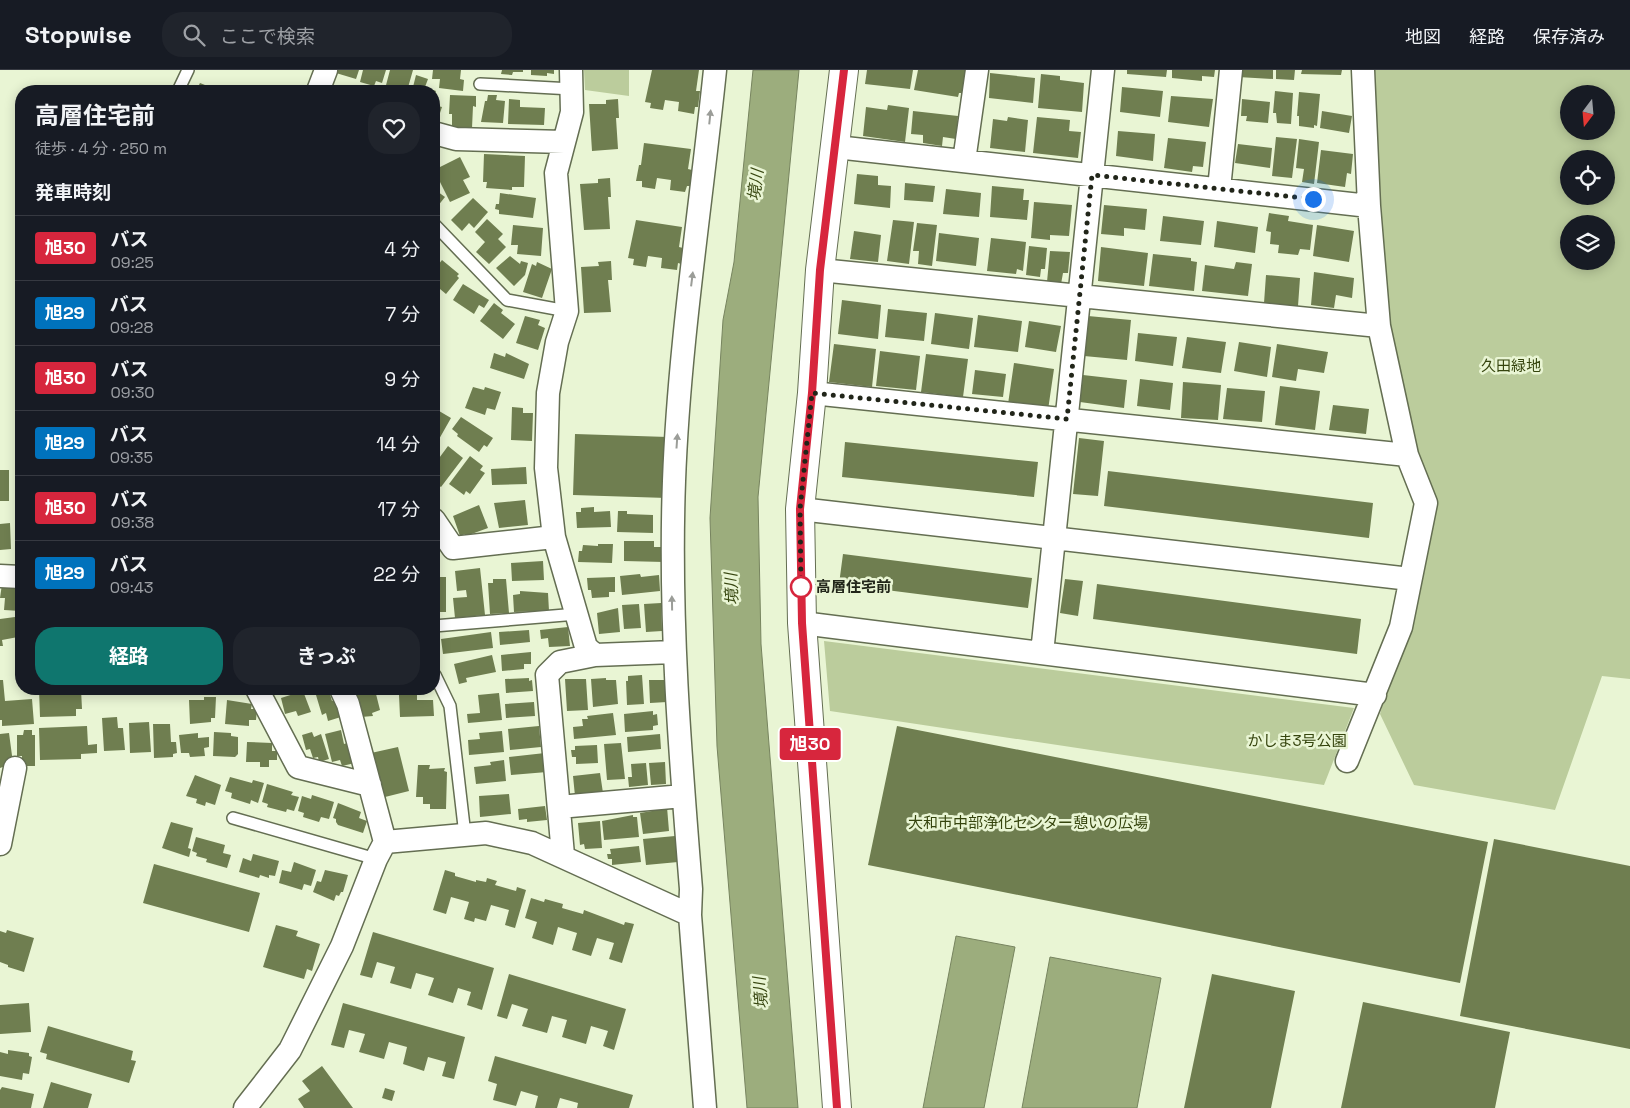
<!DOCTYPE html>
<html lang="ja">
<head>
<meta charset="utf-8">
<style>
	:root { --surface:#171b24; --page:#20242c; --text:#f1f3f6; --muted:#9ea1a6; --line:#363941; --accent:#0f766e }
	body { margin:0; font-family:"Space Grotesk","Noto Sans JP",sans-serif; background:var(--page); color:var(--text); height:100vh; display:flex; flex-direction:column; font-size:19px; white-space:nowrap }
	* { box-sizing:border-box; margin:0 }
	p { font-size:16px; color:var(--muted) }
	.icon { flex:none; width:28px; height:28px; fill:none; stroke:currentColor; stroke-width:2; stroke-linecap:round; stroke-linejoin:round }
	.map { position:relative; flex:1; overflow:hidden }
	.panel { position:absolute; left:15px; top:15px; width:425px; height:610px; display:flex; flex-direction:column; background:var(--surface); border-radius:20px; box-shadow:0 2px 12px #0003 }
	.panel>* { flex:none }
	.badge { padding:0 10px; border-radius:4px; font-size:18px; line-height:32px }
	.needle { width:32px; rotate:196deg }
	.controls { position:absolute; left:1560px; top:15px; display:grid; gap:10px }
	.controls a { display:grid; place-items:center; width:55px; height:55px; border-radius:50%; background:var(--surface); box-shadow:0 2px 12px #0003; font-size:25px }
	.you { position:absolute; width:25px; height:25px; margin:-12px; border:4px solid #fff; border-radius:50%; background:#1a73e8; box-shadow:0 0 0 8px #1a73e833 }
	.map>.badge { position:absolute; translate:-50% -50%; box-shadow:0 0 0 2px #fff }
	h2 { padding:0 20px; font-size:19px; line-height:45px }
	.round { display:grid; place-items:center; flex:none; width:52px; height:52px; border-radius:20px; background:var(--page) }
	.summary { display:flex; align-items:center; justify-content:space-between; height:85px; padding:0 20px }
	h1 { font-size:24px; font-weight:700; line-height:38px }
	.action { display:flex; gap:10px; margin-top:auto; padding:10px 20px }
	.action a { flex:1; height:58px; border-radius:20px; background:var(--accent); color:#fff; font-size:20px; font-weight:700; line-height:58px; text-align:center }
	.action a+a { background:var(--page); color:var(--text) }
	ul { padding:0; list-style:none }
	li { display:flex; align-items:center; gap:15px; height:65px; padding:0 20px; border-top:1px solid var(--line) }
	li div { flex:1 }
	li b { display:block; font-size:19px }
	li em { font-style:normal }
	li .badge { min-width:55px; font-weight:700; text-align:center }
	header { display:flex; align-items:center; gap:30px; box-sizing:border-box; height:70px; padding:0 25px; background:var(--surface); border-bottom:1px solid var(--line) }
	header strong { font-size:24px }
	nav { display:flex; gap:28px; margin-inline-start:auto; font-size:18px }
	.search { width:350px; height:45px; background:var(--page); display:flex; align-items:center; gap:12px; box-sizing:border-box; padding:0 18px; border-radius:20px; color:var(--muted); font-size:19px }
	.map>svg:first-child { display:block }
</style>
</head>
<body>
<header>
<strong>Stopwise</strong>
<div class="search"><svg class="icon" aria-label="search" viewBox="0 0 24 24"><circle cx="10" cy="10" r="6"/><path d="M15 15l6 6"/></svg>ここで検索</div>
<nav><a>地図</a><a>経路</a><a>保存済み</a></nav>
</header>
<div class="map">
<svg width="1630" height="1038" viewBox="0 0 1630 1038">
	<rect width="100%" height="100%" fill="#e9f5d4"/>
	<path fill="#bbcc9c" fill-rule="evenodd" d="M584 0H629V26L585 20Z
		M1375 0H1630V609L1602 606 1555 740 1414 715 1380 644 1412 535 1418 454 1385 272 1376 108ZM1569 24H1606V61H1569ZM1569 89H1606V126H1569ZM1569 154H1606V191H1569Z
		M824 571 1354 638 1324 715 830 641Z"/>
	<path fill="#9cad7d" stroke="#77845f" d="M753 0H799L758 427 761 574 798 1038H747L717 676 710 448 723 250 734 192Z
		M956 866 1015 877 984 1038H923Z
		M1050 887 1161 908 1137 1038H1022Z"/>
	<path fill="#6f7e50" d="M337 0H359L356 9 336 3Z
		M363 0H386L382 13 376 11 374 16 360 12Z
		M390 0H413L407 21 385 19Z
		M433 0H461L460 9 464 10 463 21 439 18 440 9H432Z
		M502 0H523V2H513L512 5 501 4Z
		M531 0H554V4L547 3V6L531 5Z
		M652 0H699L696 21H700L698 37H695L694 44 678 41 679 32 665 30 663 40 650 38 651 33 645 32Z
		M867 0H913L910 19 865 14Z
		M918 0H966L963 23H959L958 27 914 20Z
		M1127 0H1167L1166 7 1127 4Z
		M1172 0H1215L1214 7 1202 6V11L1172 8Z
		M1238 0H1273V9L1238 7Z
		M1276 0H1295L1294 10 1276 9Z
		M1302 0H1342L1341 5 1301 4Z
		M990 3 1035 8 1033 33 989 28Z
		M1041 4 1060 6V10L1084 13 1082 42 1038 38Z
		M416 5 428 9 425 17 436 21 434 26V21H412Z
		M200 13 220 21H196Z
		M1122 17 1163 21 1160 47 1120 42Z
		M1275 21 1293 23 1291 54 1277 53 1276 43H1273Z
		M1299 22 1320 24 1317 56 1314 55V58L1299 56V46H1297Z
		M450 25 476 26V37L473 36 472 58 452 57V44H449Z
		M488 25H497L496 30 505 31 503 53 481 52 485 31H487Z
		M1171 26 1213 29 1209 57 1168 52Z
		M509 29 520 30V37L545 38 544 55 508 54Z
		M618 29 619 48H616L618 79 592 81 589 34H606V30Z
		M1242 29 1270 32 1268 53 1246 51 1247 46H1241Z
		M434 35 442 37 439 46 434 45Z
		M888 35 909 38 905 72 863 66 866 37 887 40Z
		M913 41 958 46 956 69 943 67 942 76 923 73V65L911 64Z
		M1322 41 1352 46 1349 63 1320 58Z
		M1008 47 1028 50 1025 82 990 78 993 49 1007 51Z
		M1037 47 1070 50 1069 61 1081 62 1078 88 1033 83Z
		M1118 61 1155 64 1153 91 1116 86Z
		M1276 67 1297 69 1292 108 1272 106Z
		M1168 68 1206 72 1203 97 1193 96 1192 102 1164 98Z
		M1299 69 1319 72 1314 114 1302 112 1304 99 1296 98Z
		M644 73 691 79 688 99 692 100 690 116H687L685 122 670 120 671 110 657 108 655 119 642 117V111H636L639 95H641Z
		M1238 74 1272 78 1270 98 1235 93Z
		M1321 80 1353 84 1351 104 1347 103 1345 117 1317 113Z
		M484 84 525 86 524 117H512V120L486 118 487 112H483Z
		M460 87 470 107 463 110 470 123 450 132 434 100Z
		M857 104 878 106V115L891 116 890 138 854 134Z
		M610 108 611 127H608L610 159 584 160 580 114 598 113V109Z
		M905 113 935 116 933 132 904 130Z
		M992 116 1024 119 1023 130H1029L1027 150 990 147Z
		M434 119 445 127 437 137 434 134Z
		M946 119 981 123 979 147 943 144Z
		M500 123 536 128 533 148 499 144V140L495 139 496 134H499Z
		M473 128 488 142 474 158 469 153 462 161 451 150Z
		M1034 132 1072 135 1069 166 1050 165V170L1031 168Z
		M1104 135 1147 139 1145 160 1124 158V166L1101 164Z
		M1269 143 1289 146 1288 151 1313 155 1310 180 1300 179 1298 185 1278 183 1279 175 1270 174 1271 162 1266 161Z
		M1163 146 1204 151 1201 175 1160 171Z
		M487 149 503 164 498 169 506 177 489 194 476 182 485 172 475 162Z
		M636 150 682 157 679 177 683 178 681 194 678 193 677 200 661 198 662 188 648 186 646 197 633 195 634 189 628 188Z
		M893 150 914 152 909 194 887 191Z
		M1217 151 1258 157 1255 183 1214 177Z
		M917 153 937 155 932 196 918 194 919 181H913Z
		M513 155 543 158 541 186 517 184 518 175H511Z
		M1317 155 1354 161 1349 192 1313 186Z
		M854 161 881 165 878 192 850 189Z
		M939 163 979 168 976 196 936 191Z
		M991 168 1026 172 1023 201 1017 199 1016 204 987 201Z
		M1029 176 1047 178 1045 199H1041L1040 207 1026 205Z
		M1101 177 1148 183 1144 216 1098 211Z
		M1050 181 1070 182 1068 203H1063L1061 214 1047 212Z
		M1153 184 1191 188V191L1197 192 1194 221 1149 216Z
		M510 186 520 194 521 191 528 193 525 205 514 216 496 198Z
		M442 190 459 204 457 206 459 208 446 224 434 214V200Z
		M611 191 612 210H608L611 242 584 243 581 197 599 196 598 192Z
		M537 192 552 199 542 228 523 222 532 194 536 196Z
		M1236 192 1252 194 1248 226 1202 221 1205 195 1234 199Z
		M1314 202 1354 208 1352 228 1336 225 1334 238 1311 235Z
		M1266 205 1300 208 1298 236 1264 233Z
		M463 214 489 230 484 238 479 235 474 244 453 230Z
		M842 230 881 235 878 269 838 264Z
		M494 233 503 240 501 243 515 254 503 269 480 251Z
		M888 239 927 243 924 271 885 267Z
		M935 243 973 248 969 279 931 274Z
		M978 245 1022 251 1018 282 974 277Z
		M525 246 540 250 538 255 545 258 538 280 516 273Z
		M1088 246 1131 250 1127 290 1084 286Z
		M1029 251 1061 256 1056 282 1025 277Z
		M1138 263 1177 267 1173 296 1135 291Z
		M1187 267 1226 272 1221 303 1182 298Z
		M1239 272 1271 277 1267 307 1234 301Z
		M834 274 876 279 872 317 829 312Z
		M1277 274 1328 282 1324 303 1298 299 1296 311 1272 307Z
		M880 281 920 286 916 320 876 316Z
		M494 283 505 287 506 283 529 294 524 309 490 298Z
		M926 284 968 289 963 327 921 322Z
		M1014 293 1054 299 1048 340 1008 334Z
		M975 300 1006 304 1003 327 972 324Z
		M1083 305 1127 310 1124 338 1080 332Z
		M1140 309 1173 313 1170 340 1137 336Z
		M1183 312 1221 315 1218 350 1181 348Z
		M1280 316 1320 321 1315 360 1275 355Z
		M473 317 484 320 485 317 501 322 495 340 487 338 485 345 465 338Z
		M1227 318 1265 321 1262 352 1223 349Z
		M1333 335 1369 339 1366 364 1329 360Z
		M512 337 523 338V343H533L532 371 511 370Z
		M434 338 451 348 434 378Z
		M461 347 493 368 487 377 484 375 479 382 457 366 458 364 452 359Z
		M575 364 668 367 667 428 573 425Z
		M1079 368 1104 371 1098 426 1073 424Z
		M845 372 1038 392 1034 427 842 407Z
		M448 376 463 388 441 417 434 412 437 406 434 403V395Z
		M470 386 483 396 480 400 485 403 470 424 466 421 464 425 449 414Z
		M526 397 527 414 492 415 491 399Z
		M0 400H9V431H0Z
		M1108 401 1373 433 1369 468 1104 436Z
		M525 430 528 455 499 458 494 433Z
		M479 435 488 458 466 466 465 464 460 466 453 446Z
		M594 437V442L610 441 611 457 577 458 576 442H581V438Z
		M618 441H627V444L653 445V463L617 462Z
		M10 453 11 479 0 480V454Z
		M624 471H654V477H664V492L624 491Z
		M598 474H613L612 493 578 492 579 481H582L583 475 598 476Z
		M843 484 1032 508 1028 538 839 514Z
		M543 491 544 510 512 511 511 493Z
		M480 498 485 545 455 548 453 528 467 527 466 520 457 521 455 501Z
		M640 504 641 507 659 505 660 521 622 525 620 506Z
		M434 507H446V542H434Z
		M615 507V522H609V527L592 528 591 520H588L587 508Z
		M493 509H506L509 543 490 544 488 513H493Z
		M1065 509 1083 511 1078 546 1060 543Z
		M2 514 21 516V541L4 540 5 528H0Z
		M1097 514 1361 549 1357 584 1093 549Z
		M520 521 548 523 549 541 514 542 513 525 520 524Z
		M661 533 662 561 646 562 644 534Z
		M639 534 641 558 624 559 622 535Z
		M618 538 620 562 599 564 597 543Z
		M15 547 18 567 2 570 3 576H0V549Z
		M568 557 570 576 549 577 548 568 541 569 540 560Z
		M529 560 530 572 500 575 499 562Z
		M491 562 493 578 443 584 441 569Z
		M531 582V594H524V599L502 601 501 585Z
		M492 585 496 602 466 608 467 612 459 614 454 594Z
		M642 605 644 634 627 635 626 611H628V606Z
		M529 608V611L532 610 533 621 506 623 505 609Z
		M606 608V610H616L618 634 593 637 591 609Z
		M565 609H586L588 640 567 641Z
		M0 610H3L5 631 32 629 34 654 2 656V650H0Z
		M649 610H666L667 632 650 633Z
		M39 619H81L82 639H76V646L40 647Z
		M375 620 380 640 372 643 373 646 361 647 355 625Z
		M303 621 311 642 298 646 296 641 285 644 281 628Z
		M329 621 332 631 338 629 344 646 328 651 326 643 322 645 316 625Z
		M499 623 502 650 468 653 467 644 480 643 478 625Z
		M417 624V630H433L434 646 400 647 399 625Z
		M204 627H216L215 648H211V652L190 654 189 630H204Z
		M227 630 252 634 251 639H257L256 650H249V656L225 654Z
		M534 632 535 646 506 648 505 634Z
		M653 641V645L657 644 658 655 653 656V660L625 662 624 644Z
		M613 643 616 665 574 669 573 657 583 656 582 649H588L587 646Z
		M117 647 118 658H123L125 680 104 681 102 648Z
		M149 652 151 682 130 683 129 653Z
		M153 654H170L171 672H176L177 683 173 684V687L154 688Z
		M87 656 88 675 97 674V683L81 684V689L40 690 39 658Z
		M539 656 541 677 510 680 508 659Z
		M897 656 1488 772 1460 913 868 795Z
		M24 660H32V665H35V696H22V686H17V665H23Z
		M341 660 344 674 350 672 355 693 342 696 340 690 332 692 325 664Z
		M502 661 504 682 469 685 468 670 480 669 479 663Z
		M214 662 231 663V666L238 667V684L235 687 213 686Z
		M312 662 314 667 321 664 329 689 319 692 318 687 313 688 310 679 306 680 302 665Z
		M9 663 13 693 0 698V664Z
		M198 663V668L209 667V677L204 678 205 686 190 687 189 683H181L179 665Z
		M660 664 661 679 628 682 627 667Z
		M247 672 272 673V681H277V690H269V697H260V692H246Z
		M621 673 625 709 607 710 604 674Z
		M597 675 598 693 576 694V687H572L571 680H575V676Z
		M398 677 409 721 381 728 371 683Z
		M545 683 547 702 511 705 509 687Z
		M504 690 506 711 476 714 474 697 491 695 490 692Z
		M665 692 666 714 651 715 649 693Z
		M646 693 648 715 629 717 628 707H632L631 694Z
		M418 695H430L429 699 445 698 444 701 447 702 446 739H430V734H423V727H416Z
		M600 703 603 723 575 726 573 706Z
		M195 705 221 715 215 735 206 732 205 736 196 733 197 729 186 726Z
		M230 707 252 713 253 710 264 713 258 733 251 730 250 734 231 728 232 723 225 721Z
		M267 714 293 722 291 725 299 727 294 741 287 739 286 742 267 737 268 734 262 732Z
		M509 724 511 744 480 747 479 726Z
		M312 725 334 732 329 749 321 747 319 752 303 747 304 743 298 741 302 726 311 729Z
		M338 733 361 742 359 748 367 751 363 763 338 755 336 752V749L333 748Z
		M545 736 547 750 527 752V749L519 750 518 739Z
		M667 737 669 761 643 764 640 743 652 741 651 738Z
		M633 745V747H637L639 767 604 770 602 751Z
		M600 751 602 778 585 779 584 774 580 775 578 753Z
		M171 752 193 758 188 778 191 779 189 787 162 778Z
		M675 766 678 792 646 795 643 769Z
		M196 767 225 775 223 783 231 785 227 798 206 792 207 789 196 786 197 783 192 781Z
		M1494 769 1630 796V979L1460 946Z
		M639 776 641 792 612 795V789H608L607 784H611L610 779Z
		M253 784 279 791 275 806 269 805V808L260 805 259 808 239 802 243 788 251 791Z
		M294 792 316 800 311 816 304 814 302 820 279 813 282 800 291 802Z
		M154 794 260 823 249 862 143 833Z
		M325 800 348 805 343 822H341L339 826 336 825 334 831 313 822 317 811 321 812Z
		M445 800 455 803V806L476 812V810L486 812 487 808 497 811 495 815 516 821 517 817 526 820 515 858 505 855 509 840 491 835 486 851 475 848 474 852 464 849 469 832 451 827 446 844 433 840Z
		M531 828 544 832 545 829 563 834 562 838 583 844 584 840 624 855 625 852 634 854 622 893 609 889 614 873 597 868 591 886 572 880 577 863 558 857 553 875 532 868 537 852 525 848Z
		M276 855 298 861 296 866 320 874 312 901 307 899 304 909 263 897Z
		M7 860 34 868 24 902 8 897V895L0 892V861L6 863Z
		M373 862 494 898 482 940 467 935 471 922 458 918 453 933 428 925 434 908 416 903 411 919 390 913 395 897 377 892 372 908 360 905Z
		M509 904 626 939 614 980 603 976 608 961 591 956 586 974 562 967 567 950 552 946 547 963 522 956 528 939 512 934 507 949 497 946Z
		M1212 904 1295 921 1271 1038H1184Z
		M1363 932 1510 962 1495 1038H1341Z
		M29 933 31 962 0 964V935Z
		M343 933 465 967 454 1009 442 1006 446 992 428 987 424 1001 403 994 407 977 389 972 384 989 359 982 365 964 349 960 344 978 331 975Z
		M48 956 133 981 131 990 136 991 129 1013 46 989 47 984 40 982Z
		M8 980 29 983V986L32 987 29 1004 23 1003 22 1010 0 1006V982L8 984Z
		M495 986 633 1025 629 1038H577L578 1033 560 1028 557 1038H535L538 1026 521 1021 516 1036 493 1030 497 1014 488 1011Z
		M322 996 353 1038H304L298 1029 310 1021 302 1011Z
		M51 1012 92 1024 88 1038H43Z
		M2 1017 34 1024 31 1038H0V1020Z
		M385 1018 395 1021 392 1031 382 1028Z"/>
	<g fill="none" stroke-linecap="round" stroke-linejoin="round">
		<defs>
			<path id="service" d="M480 14 572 19
				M178 21 188 0
				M434 154 507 230 567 241
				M434 556 577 544
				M435 605 450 636 465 765
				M233 748 376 789"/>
			<path id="minor" d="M571 0 572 42 556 103 567 241 557 272 548 323 546 398 554 467 586 577 595 585 674 582
				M318 21 326 0
				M434 63 456 69 564 72
				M836 77 1369 136
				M964 91 977 0
				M1219 119 1231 0
				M820 200 1379 256
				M812 323 1407 385
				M800 439 1410 509
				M434 450 453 478 554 467
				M0 506 21 507
				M802 553 1375 625
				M1042 583 1103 0
				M257 619 298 697 370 715
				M341 619 348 634 385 772
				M1347 691 1401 557 1426 433 1407 385 1379 256 1369 136 1363 0
				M559 737 683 726
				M0 774 15 698
				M563 785 547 605 560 592 595 585
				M245 1038 290 980 342 876 376 789 385 772 486 763 532 773 690 845
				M705 1038 690 845 691 819C680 683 669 548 674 411 679 275 701 136 715 0"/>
			<path id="tertiary" d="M837 1038 802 553 800 439 812 323 820 200 844 0"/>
		</defs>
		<use href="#service" stroke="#646e52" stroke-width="14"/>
		<use href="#minor" stroke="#646e52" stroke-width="25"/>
		<use href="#tertiary" stroke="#646e52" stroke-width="30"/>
		<use href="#service" stroke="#fff" stroke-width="11"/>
		<use href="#minor" stroke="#fff" stroke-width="22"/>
		<use href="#tertiary" stroke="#fff" stroke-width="28"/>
	</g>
	<defs><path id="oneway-solid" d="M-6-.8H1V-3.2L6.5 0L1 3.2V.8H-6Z" transform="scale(1.25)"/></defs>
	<g fill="#9b9d98">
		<use href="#oneway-solid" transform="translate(710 47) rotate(-84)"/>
		<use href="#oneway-solid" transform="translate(692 209) rotate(-83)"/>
		<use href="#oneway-solid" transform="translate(677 371) rotate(-86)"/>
		<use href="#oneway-solid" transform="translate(672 533) rotate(-91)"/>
	</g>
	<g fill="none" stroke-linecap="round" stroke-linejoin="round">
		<defs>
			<path id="line" d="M837 1038 802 553 800 439 812 323 820 200 844 0"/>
		</defs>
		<use href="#line" stroke="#fff" stroke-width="11"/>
		<use href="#line" stroke="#d7263d" stroke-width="8"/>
		<path stroke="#212519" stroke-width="5" stroke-dasharray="0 9" d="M801 517 800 439 812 323 1067 349 1092 105 1313 129"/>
	</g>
	<circle fill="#fff" stroke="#d7263d" stroke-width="2.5" cx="801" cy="517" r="10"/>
	<g text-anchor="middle" stroke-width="5" stroke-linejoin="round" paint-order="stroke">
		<g font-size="15" fill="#35440d" stroke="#e9f5d4">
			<text x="1511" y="301">久田緑地</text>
			<text x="1297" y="676">かしま3号公園</text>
			<text x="1028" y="758">大和市中部浄化センター憩いの広場</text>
		</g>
		<g font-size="15" font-weight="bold" fill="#212519" stroke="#e9f5d4" text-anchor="start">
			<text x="816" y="522">高層住宅前</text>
		</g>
		<g font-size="16" font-style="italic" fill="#384711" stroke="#e9f5d4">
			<text transform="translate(755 115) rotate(-83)" y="6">境川</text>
			<text transform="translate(731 519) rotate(-93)" y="6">境川</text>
			<text transform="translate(760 923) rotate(-95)" y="6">境川</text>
		</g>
	</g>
</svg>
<div class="controls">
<a><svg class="needle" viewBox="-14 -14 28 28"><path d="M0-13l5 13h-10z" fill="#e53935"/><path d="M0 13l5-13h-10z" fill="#9ea1a6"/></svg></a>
<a><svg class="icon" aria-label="locate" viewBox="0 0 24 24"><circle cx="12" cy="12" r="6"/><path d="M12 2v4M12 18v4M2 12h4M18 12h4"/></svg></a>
<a><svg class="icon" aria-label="layers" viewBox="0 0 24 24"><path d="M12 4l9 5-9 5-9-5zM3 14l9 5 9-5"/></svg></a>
</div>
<div class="you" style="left:1313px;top:129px"></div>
<b class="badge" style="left:810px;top:674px;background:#d7263d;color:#fff">旭30</b>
<section class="panel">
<div class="summary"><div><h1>高層住宅前</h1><p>徒歩 · 4 分 · 250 m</p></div><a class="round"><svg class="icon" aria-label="heart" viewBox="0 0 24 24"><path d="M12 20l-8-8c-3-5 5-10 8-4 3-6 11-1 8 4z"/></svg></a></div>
<h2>発車時刻</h2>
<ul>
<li><span class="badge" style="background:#d7263d;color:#fff">旭30</span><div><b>バス</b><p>09:25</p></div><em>4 分</em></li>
<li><span class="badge" style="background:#0072bc;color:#fff">旭29</span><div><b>バス</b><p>09:28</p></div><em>7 分</em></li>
<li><span class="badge" style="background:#d7263d;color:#fff">旭30</span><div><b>バス</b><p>09:30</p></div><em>9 分</em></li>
<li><span class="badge" style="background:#0072bc;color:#fff">旭29</span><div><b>バス</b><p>09:35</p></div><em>14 分</em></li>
<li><span class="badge" style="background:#d7263d;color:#fff">旭30</span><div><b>バス</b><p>09:38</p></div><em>17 分</em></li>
<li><span class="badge" style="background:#0072bc;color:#fff">旭29</span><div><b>バス</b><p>09:43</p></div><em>22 分</em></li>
</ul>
<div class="action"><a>経路</a><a>きっぷ</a></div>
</section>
</div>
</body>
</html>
